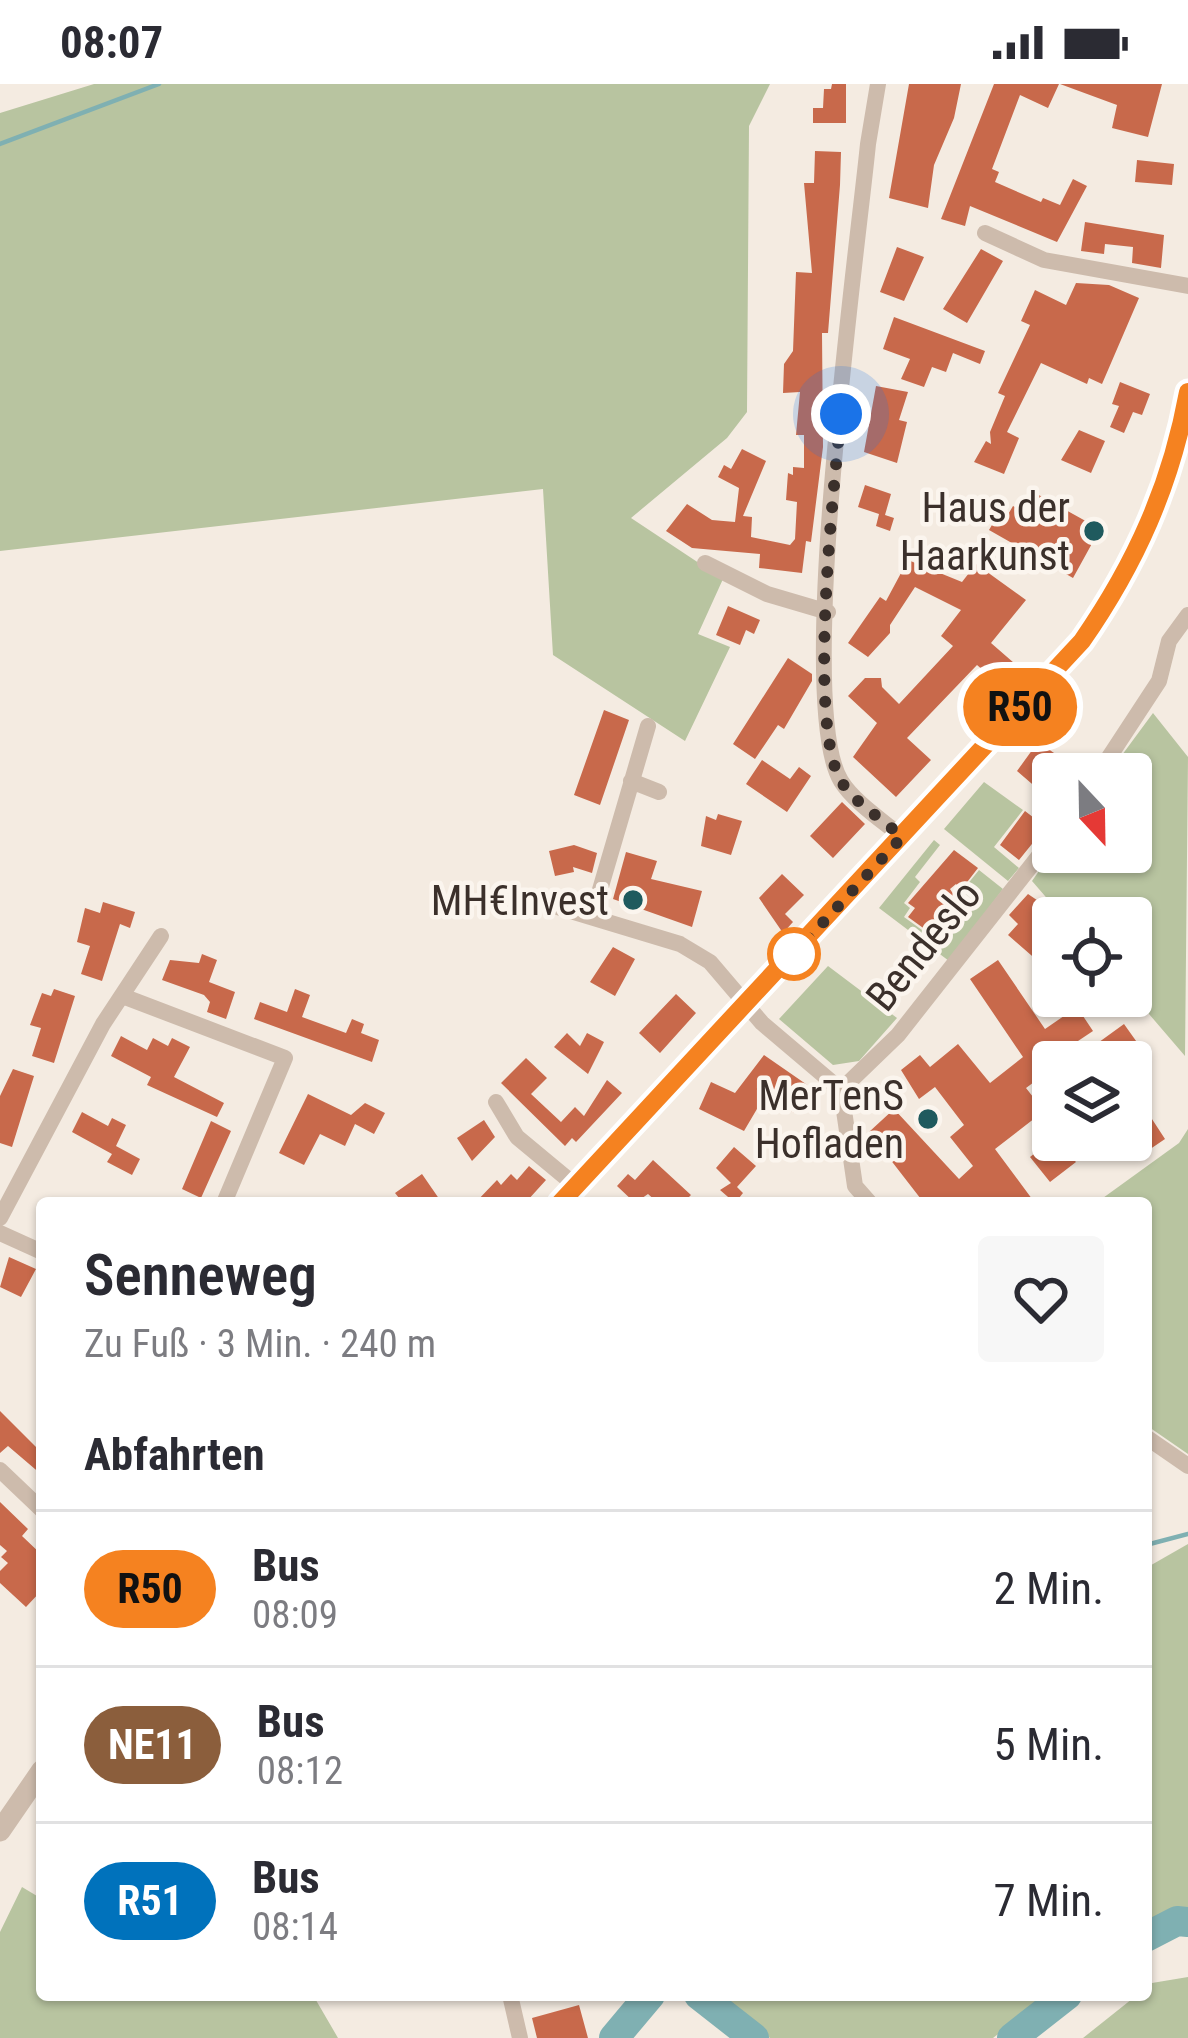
<!DOCTYPE html>
<html lang="de">
<head>
<meta charset="utf-8">
<style>
	:root { --surface:#fff; --page:#f7f7f7; --text:#2b2b33; --muted:#7c7c81; --line:#e1e1e2 }
	body { margin:0; font-family:"Roboto Condensed",sans-serif; background:var(--page); color:var(--text); height:100vh; display:flex; flex-direction:column; font-size:45px; white-space:nowrap }
	* { box-sizing:border-box; margin:0 }
	p { font-size:39px; color:var(--muted) }
	.icon { flex:none; width:66px; height:66px; fill:none; stroke:currentColor; stroke-width:2; stroke-linecap:round; stroke-linejoin:round }
	.map { position:relative; flex:1; overflow:hidden }
	.details { position:absolute; left:36px; top:1113px; width:1116px; height:804px; display:flex; flex-direction:column; background:var(--surface); border-radius:12px; box-shadow:0 3px 9px #0004 }
	.details>* { flex:none }
	.badge { padding:0 24px; border-radius:39px; font-size:42px; line-height:78px }
	.needle { width:78px; rotate:158deg }
	.fabs { position:absolute; left:1032px; top:669px; display:grid; gap:24px }
	.fabs a { display:grid; place-items:center; width:120px; height:120px; border-radius:12px; background:var(--surface); box-shadow:0 3px 9px #0004; font-size:60px }
	.you { position:absolute; width:60px; height:60px; margin:-30px; border:9px solid #fff; border-radius:50%; background:#1a73e8; box-shadow:0 0 0 18px #1a73e833 }
	.map>.badge { position:absolute; translate:-50% -50%; box-shadow:0 0 0 6px #fff }
	h2 { padding:0 48px; font-size:45px; line-height:108px }
	.round { display:grid; place-items:center; flex:none; width:126px; height:126px; border-radius:12px; background:var(--page) }
	.headline { display:flex; align-items:center; justify-content:space-between; height:204px; padding:0 48px }
	h1 { font-size:57px; font-weight:600; line-height:90px }
	ul { padding:0; list-style:none }
	li { display:flex; align-items:center; gap:36px; height:156px; padding:0 48px; border-top:3px solid var(--line) }
	li div { flex:1 }
	li b { display:block; font-size:45px }
	li em { font-style:normal }
	li .badge { min-width:132px; font-weight:700; text-align:center }
	.status { display:flex; justify-content:space-between; align-items:center; height:84px; padding:0 60px; background:var(--surface); direction:ltr }
	.status svg { height:33px; fill:currentColor }
	.map>svg:first-child { display:block }
</style>
</head>
<body>
<div class="status"><b>08:07</b><svg viewBox="0 0 49 12"><path d="M0 12V9h3v3zM5 12V6h3v6zM10 12V3h3v9zM15 12V0h3v12zM26 1h20v11H26zM47 4h2v5h-2z"/></svg></div>
<div class="map">
<svg width="1188" height="1954" viewBox="0 0 1188 1954">
	<rect width="100%" height="100%" fill="#f4ebe1"/>
	<path fill="#b8c4a0" d="M94 0H770L749 42 747 328 727 354 631 434 723 495 698 550 730 563 685 657 553 571 543 405 0 467V29Z
		M1153 629 1188 673 1185 972 1131 909V834H1064L1032 797 1053 767 1131 768V690H1108Z
		M984 698 1023 726 994 763 1019 784 1008 797 944 745Z
		M934 756 940 761 915 793 920 798 904 819 910 824 904 833 940 859 971 814 962 807 979 786 1003 805 949 877 879 824Z
		M828 882 897 934 859 977 833 981 779 935Z
		M1188 1045V1370L1146 1341V1119H1096L1179 1059Z
		M1188 1460V1824L1146 1841V1484Z
		M22 1803 42 1815V1911H313L338 1954H0V1848Z
		M1188 1893V1954H1083L1137 1911H1146L1152 1899Z
		M713 1911H1048L993 1954H770Z"/>
	<g fill="none" stroke-linecap="round" stroke-linejoin="round">
		<path stroke="#7fb0b2" stroke-width="4.5" d="M0 60 159 0
			M1146 1461 1188 1450"/>
		<path stroke="#7fb0b2" stroke-width="30" d="M1146 1853 1177 1837 1188 1838
			M699 1911 754 1954
			M614 1954 650 1911
			M1012 1954 1067 1911"/>
	</g>
	<path fill="#c8694b" d="M832 0H846V39H813V24H823L824 5H831Z
		M909 0H961L954 34 934 81 928 124 889 114Z
		M994 0H1059L1048 24 1020 11 992 85 999 88 995 98 1041 118 1043 114 1060 121 1073 95 1087 102 1057 158 970 122 965 142 941 135Z
		M1060 0H1162L1148 53 1112 44 1117 21Z
		M815 67 841 68 840 101 828 249H822L823 363 811 458 806 457 802 489 759 484 760 470 692 464 666 447 687 420 712 436 735 438 739 404 718 393 724 381 731 385 742 365 766 377 743 432 752 433 751 453 790 461 795 455 797 418 786 416 788 389 793 391V383L804 384V351H796L800 308 783 309 784 280 793 267 796 188 812 189 804 99H814Z
		M1137 76 1174 80 1172 101 1135 98Z
		M1085 138 1164 151 1161 184 1132 179 1133 163 1105 160 1104 170 1081 167Z
		M897 163 924 173 904 217 880 208Z
		M981 165 1003 177 967 239 943 225Z
		M1076 199 1109 201 1139 214 1102 300 1089 294 1087 300 1041 279 1007 348 1019 354 1004 390 974 378 986 357 991 360 990 348 1005 312 998 309 1030 241 1021 237 1035 206 1066 221Z
		M894 233 985 267 980 280 953 269 946 288 932 283 924 303 901 295 910 275 883 265Z
		M1120 298 1150 310 1142 331 1133 328 1124 349 1110 343 1119 322 1112 320Z
		M876 302 908 308 899 336 907 338 897 379 864 368Z
		M1079 346 1105 357 1091 389 1061 376Z
		M865 401 891 410 885 431 894 434 890 447 876 442 879 430 858 423Z
		M1037 410 1100 445 1073 494 989 446 996 434 1003 439 1013 422 1026 429Z
		M908 476 962 498 976 480 1026 516 991 559 1014 579 998 599 977 581 907 654 931 676 896 713 853 673 877 639 848 612 865 594H881L882 603 899 620 953 562 941 552 961 526 915 503 890 541V549L868 573 848 559 880 513 886 517Z
		M728 522 760 536 754 550 746 546 740 561 716 551Z
		M788 574 812 590V597L784 645 778 641 755 675 733 660Z
		M604 626 629 636 600 721 574 711Z
		M1038 658 1073 682 1067 690H1053V718L1017 687Z
		M762 676 790 695 799 683 811 692 787 728 746 700Z
		M842 718 865 740 833 774 810 752Z
		M1025 727 1038 737 1033 744 1040 750 1019 776 1000 761Z
		M718 730 742 737 731 771 701 762 706 732 716 736Z
		M574 761 597 769 592 789 573 783 574 788 555 792 549 767Z
		M954 766 978 784 961 806 956 800 950 805 962 824 947 848 932 837 926 846 908 833 915 824 908 819Z
		M626 768 657 777 651 795 702 807 692 843 613 815Z
		M782 790 804 811 785 830 793 838 783 849 759 814Z
		M1028 810 1053 827V865L1039 878 1008 851 1018 840 1009 831Z
		M103 818 135 828 130 844 120 840 102 897 81 890 90 862 77 858 85 824 100 829Z
		M613 863 635 875 615 912 590 898Z
		M202 870 217 876 209 898 235 908 226 935 207 928 210 918 204 911 162 896 170 876 199 879Z
		M998 876 1045 945 1077 923 1093 947 1057 971 1062 977 1053 978V984L1026 1004 1044 1027 995 1065 1035 1119H924L869 1048 894 1025 959 1095 973 1082 950 1053 964 1041 935 1003 919 1015 901 986 920 971 930 983 958 960 990 999 1023 973 970 895Z
		M54 905 75 912 54 979 32 972 41 944 30 941 42 909 51 912Z
		M295 905 310 911 302 933 346 949 352 935 364 940 361 949 379 956 372 978 254 935 260 918 287 928Z
		M676 910 696 929 660 969 639 949Z
		M1124 940 1151 978 1131 993V978H1107L1095 961Z
		M567 949 580 962 587 949 604 958 588 990 554 963Z
		M121 952 147 966 153 954 168 962 172 954 190 963 174 993 224 1019 217 1033 147 1001 151 993 111 972Z
		M764 971 816 1007 802 1026 794 1029 767 1008 744 1047 699 1025 711 998 735 1009Z
		M526 974 547 994 531 1010 561 1038 575 1023 584 1032 607 996 622 1009 576 1058 572 1054 565 1062 501 999Z
		M13 985 34 992 12 1063 0 1059V1012Z
		M308 1010 351 1031 365 1019 385 1029 374 1050 355 1040 345 1062 320 1050 304 1081 279 1069Z
		M82 1028 108 1042 112 1034 126 1041 116 1062 140 1075 132 1091 107 1078 112 1070 72 1048Z
		M1150 1032 1165 1055 1137 1074 1124 1056H1131V1045Z
		M484 1036 495 1053 472 1077 457 1054Z
		M211 1037 231 1047 201 1114 182 1105Z
		M1053 1055 1076 1078 1050 1098 1030 1073Z
		M734 1063 756 1082 737 1103 743 1109 735 1119 720 1106 731 1099 716 1084Z
		M653 1076 691 1111 683 1119H658L648 1110 635 1119 617 1102 628 1090 635 1096Z
		M529 1082 546 1096 527 1117 523 1113 517 1119H475L497 1096 501 1101 511 1090 517 1096Z
		M422 1090 442 1119H403L395 1109Z
		M9 1173 36 1185 21 1213 0 1203Z
		M0 1327 42 1369V1391L8 1362 0 1369Z
		M0 1418 28 1445 22 1452 42 1471V1506L26 1523 0 1499V1487L8 1479 1 1473 7 1467 0 1461Z
		M579 1921 588 1954H537L532 1934Z"/>
	<g fill="none" stroke-linecap="round" stroke-linejoin="round">
		<path stroke="#cdbbac" stroke-width="16" d="M878 0 868 60C857 171 794 620 841 697 854 718 883 737 902 753
			M985 149 1044 176 1188 202
			M705 479 767 510 828 528
			M1098 690 1159 597 1169 557 1188 531
			M631 697 659 708
			M551 821 680 860 710 878 762 939 841 1006 855 1102 870 1119
			M592 833 648 642
			M125 913 285 974 224 1119
			M841 1006 898 951 1053 754
			M496 1018 517 1053 576 1102
			M0 1134 103 940 161 852
			M0 1149 42 1168
			M1146 1353 1188 1382
			M0 1386 42 1426
			M510 1911 520 1954"/>
		<path stroke="#cdbbac" stroke-width="21" d="M560 1119 1083 557C1135 479 1171 401 1188 308
			M0 1747 42 1686"/>
	</g>
	<g fill="none" stroke-linecap="round" stroke-linejoin="round">
		<defs>
			<path id="line" d="M560 1119 1082 557C1136 479 1171 401 1188 308"/>
		</defs>
		<use href="#line" stroke="#fff" stroke-width="27"/>
		<use href="#line" stroke="#f58220" stroke-width="18"/>
		<path stroke="#3b302b" stroke-width="12" stroke-dasharray="0 21.6" d="M794 870 902 753C884 736 853 718 841 697 807 639 834 403 841 330"/>
	</g>
	<g fill="#1f5a5e" stroke="#fbf5ee" stroke-width="4.5">
		<circle cx="1094" cy="447" r="12"/>
		<circle cx="633" cy="816" r="12"/>
		<circle cx="928" cy="1035" r="12"/>
	</g>
	<circle fill="#fff" stroke="#f58220" stroke-width="6" cx="794" cy="870" r="24"/>
	<g text-anchor="middle" stroke-width="9" stroke-linejoin="round" paint-order="stroke">
		<g font-size="42" fill="#3b302b" stroke="#fbf5ee" text-anchor="end">
			<text x="1070" y="438">Haus der<tspan x="1070" dy="48">Haarkunst</tspan></text>
			<text x="609" y="831">MH€Invest</text>
			<text x="904" y="1026">MerTenS<tspan x="904" dy="48">Hofladen</tspan></text>
		</g>
		<g font-size="42" fill="#3b302b" stroke="#fbf5ee">
			<text transform="translate(923 861) rotate(-51)" y="15">Bendeslo</text>
		</g>
	</g>
</svg>
<div class="fabs">
<a><svg class="needle" viewBox="-14 -14 28 28"><path d="M0-13l5 13h-10z" fill="#e53935"/><path d="M0 13l5-13h-10z" fill="#7c7c81"/></svg></a>
<a><svg class="icon" aria-label="locate" viewBox="0 0 24 24"><circle cx="12" cy="12" r="6"/><path d="M12 2v4M12 18v4M2 12h4M18 12h4"/></svg></a>
<a><svg class="icon" aria-label="layers" viewBox="0 0 24 24"><path d="M12 4l9 5-9 5-9-5zM3 14l9 5 9-5"/></svg></a>
</div>
<div class="you" style="left:841px;top:330px"></div>
<b class="badge" style="left:1020px;top:623px;background:#f58220;color:#111">R50</b>
<section class="details">
<div class="headline"><div><h1>Senneweg</h1><p>Zu Fuß · 3 Min. · 240 m</p></div><a class="round"><svg class="icon" aria-label="heart" viewBox="0 0 24 24"><path d="M12 20l-8-8c-3-5 5-10 8-4 3-6 11-1 8 4z"/></svg></a></div>
<h2>Abfahrten</h2>
<ul>
<li><span class="badge" style="background:#f58220;color:#111">R50</span><div><b>Bus</b><p>08:09</p></div><em>2 Min.</em></li>
<li><span class="badge" style="background:#8b5e3c;color:#fff">NE11</span><div><b>Bus</b><p>08:12</p></div><em>5 Min.</em></li>
<li><span class="badge" style="background:#0072bc;color:#fff">R51</span><div><b>Bus</b><p>08:14</p></div><em>7 Min.</em></li>
</ul>
</section>
</div>
</body>
</html>
